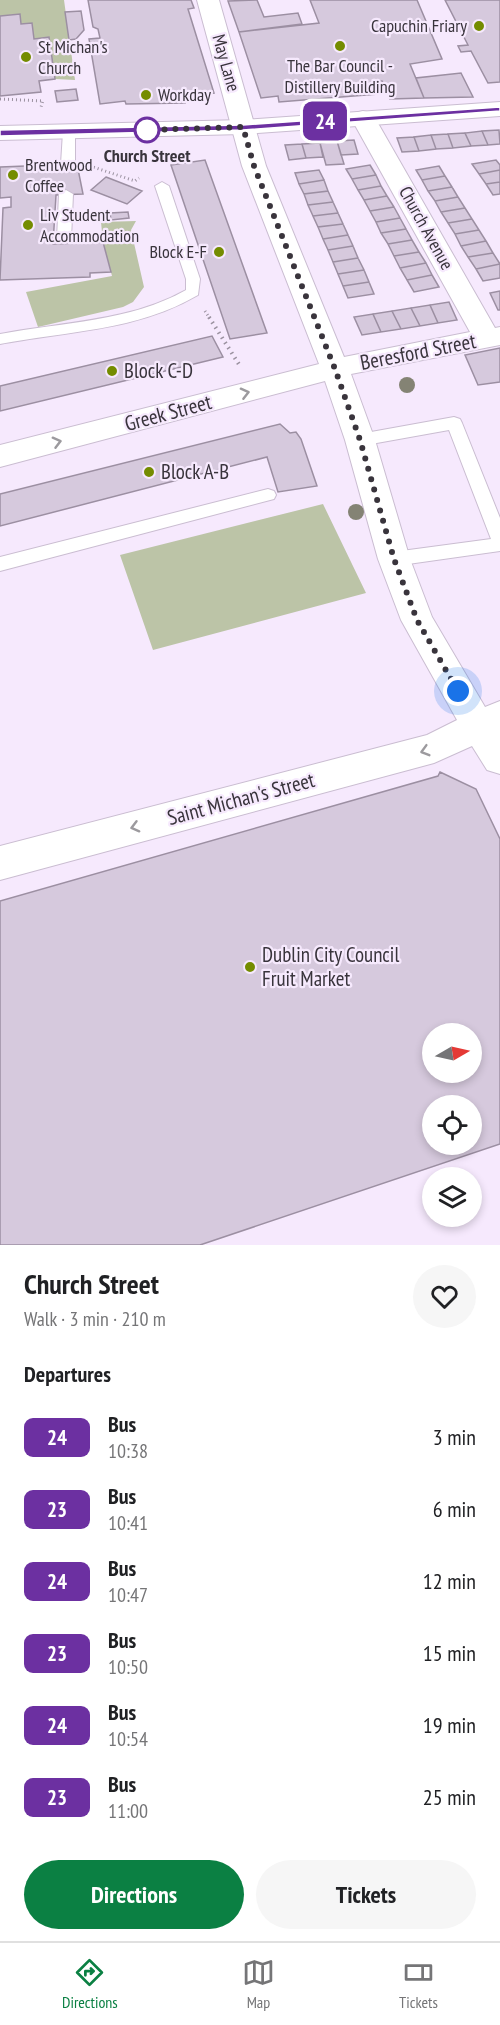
<!DOCTYPE html>
<html lang="en">
<head>
<meta charset="utf-8">
<style>
	:root { --surface:#fff; --page:#f6f6f6; --text:#202124; --muted:#757577; --line:#e0e0e0; --accent:#0b8043 }
	body { margin:0; font-family:"PT Sans Narrow",sans-serif; background:var(--page); color:var(--text); height:100vh; display:flex; flex-direction:column; font-size:22px; white-space:nowrap }
	* { box-sizing:border-box; margin:0 }
	p { font-size:20px; color:var(--muted) }
	.icon { flex:none; width:33px; height:33px; fill:none; stroke:currentColor; stroke-width:2; stroke-linecap:round; stroke-linejoin:round }
	.map { position:relative; height:1245px; overflow:hidden }
	.details { display:flex; flex-direction:column; background:var(--surface); flex:1 }
	.details>* { flex:none }
	.badge { padding:0 12px; border-radius:9px; font-size:21px; line-height:39px }
	.needle { width:39px; rotate:81deg }
	.controls { position:absolute; left:422px; top:1023px; display:grid; gap:12px }
	.controls a { display:grid; place-items:center; width:60px; height:60px; border-radius:50%; background:var(--surface); box-shadow:0 3px 9px #0003; font-size:30px }
	.you { position:absolute; width:30px; height:30px; margin:-15px; border:4px solid #fff; border-radius:50%; background:#1a73e8; box-shadow:0 0 0 9px #1a73e833 }
	.map>.badge { position:absolute; translate:-50% -50%; box-shadow:0 0 0 3px #fff }
	h2 { padding:0 24px; font-size:22px; line-height:54px }
	.round { display:grid; place-items:center; flex:none; width:63px; height:63px; border-radius:32px; background:var(--page) }
	.overview { display:flex; align-items:center; justify-content:space-between; height:102px; padding:0 24px }
	h1 { font-size:28px; font-weight:800; line-height:45px }
	.button { display:flex; gap:12px; margin-top:auto; padding:12px 24px }
	.button a { flex:1; height:69px; border-radius:36px; background:var(--accent); color:#fff; font-size:24px; font-weight:800; line-height:69px; text-align:center }
	.button a+a { background:var(--page); color:var(--text) }
	ul { padding:0; list-style:none }
	li { display:flex; align-items:center; gap:18px; height:72px; padding:0 24px }
	li div { flex:1 }
	li b { display:block; font-size:22px }
	li em { font-style:normal }
	li .badge { min-width:66px; font-weight:700; text-align:center }
	.dock { display:flex; justify-content:space-around; align-items:center; height:84px; border-top:2px solid var(--line); background:var(--surface); font-size:16px; color:var(--muted) }
	.dock a { display:grid; justify-items:center; gap:3px }
	.dock .current { color:var(--accent) }
	.map>svg:first-child { display:block }
</style>
</head>
<body>
<div class="map">
<svg width="500" height="1245" viewBox="0 0 500 1245">
	<rect width="100%" height="100%" fill="#f6e9fd"/>
	<path fill="#bcc4a7" d="M0 0H64L75 80 55 79 49 38 34 39 32 24H21L20 14 0 16Z
		M136 221 131 230 144 287 133 302 123 307 38 327 26 292 112 276 103 242 101 222Z
		M323 504 366 593 153 650 120 555Z"/>
	<path fill="#d6c9dd" stroke="#9c8fa2" stroke-width="1.5" fill-rule="evenodd" d="M88 0H191L194 8 188 9 214 93 187 96 185 103 126 104 125 101 100 104 89 39 100 38 98 29 93 27Z
		M257 0 264 17 298 13 302 24 239 32 228 1Z
		M310 0H417L442 59 410 64 424 98 390 99 382 81 374 82 378 94 279 102 278 96 261 98 239 32 319 23Z
		M445 0H500V82L488 83 471 51 461 52 458 46 468 45Z
		M81 11 84 30 76 39 69 40 65 12Z
		M20 14 21 24 32 23 34 39 49 37 55 79 39 81 41 92 0 96V16Z
		M461 73 473 97 424 98 416 78Z
		M76 89 78 100 57 102 55 91Z
		M499 130 500 144 488 145 482 131Z
		M482 131 488 145 471 146 465 133Z
		M465 133 471 146 453 148 448 134Z
		M448 134 453 148 436 149 431 135Z
		M431 135 436 149 419 151 414 137Z
		M414 137 419 151 402 152 397 138Z
		M354 140 358 154 341 155 337 141Z
		M337 141 344 164 326 165 320 143Z
		M320 143 323 157 306 158 302 144Z
		M302 144 306 158 289 160 285 145Z
		M205 160 267 333 230 339 171 165Z
		M496 160 500 165V170L479 174 472 164Z
		M77 164 83 194 56 195 53 244 103 242 111 272 90 273V277L0 280 3 208 11 207V197L0 198V167Z
		M370 165 376 175 352 179 346 169Z
		M439 166 445 176 422 180 416 170Z
		M319 170 324 180 299 184 295 173Z
		M500 170V182L486 184 479 174Z
		M376 175 381 186 358 190 352 179Z
		M445 176 452 187 428 191 422 180Z
		M106 177 142 191 127 204 91 190Z
		M324 180 328 191 304 194 299 184Z
		M500 182V194L493 195 486 184Z
		M381 186 387 196 364 200 358 190Z
		M452 187 458 197 435 201 428 191Z
		M328 191 333 202 308 205 304 194Z
		M387 196 394 207 370 211 364 200Z
		M458 197 465 208 441 212 435 201Z
		M333 202 338 213 313 216 308 205Z
		M394 207 400 218 376 222 370 211Z
		M465 208 472 219 448 223 441 212Z
		M128 212 129 218 111 220 110 213Z
		M338 213 343 224 318 227 313 216Z
		M400 218 406 229 381 233 376 222Z
		M472 219 479 230 455 234 448 223Z
		M343 224 348 235 323 239 318 227Z
		M406 229 412 240 388 244 381 233Z
		M479 230 486 241 461 246 455 234Z
		M348 235 353 246 328 250 323 239Z
		M412 240 419 252 394 256 388 244Z
		M486 241 493 253 468 257 461 246Z
		M353 246 358 258 333 262 328 250Z
		M419 252 426 263 400 268 394 256Z
		M493 253 500 264 476 269 468 257Z
		M358 258 364 270 338 274 333 262Z
		M426 263 432 275 407 280 400 268Z
		M500 264V278L483 281 476 269Z
		M364 270 369 282 343 286 338 274Z
		M432 275 439 287 414 292 407 280Z
		M369 282 374 294 348 298 343 286Z
		M500 291V310H498L490 293Z
		M449 302 457 320 438 323 430 305Z
		M430 305 438 323 420 326 411 308Z
		M411 308 420 326 401 329 392 311Z
		M392 311 401 329 381 332 373 314Z
		M373 314 381 332 362 335 354 317Z
		M212 336 223 357 0 411V386Z
		M500 348V382L478 385 465 355Z
		M280 424 290 433 296 432 301 439 317 486 278 492 267 457 0 526V494Z
		M440 772 476 789 500 839V1144L200 1245H0V901L438 776ZM432 1034H471V1072H432ZM432 1106H471V1144H432Z"/>
	<g fill="none" stroke-linecap="round" stroke-linejoin="round">
		<defs>
			<path id="service" d="M69 128 75 132V164L68 168 61 164 63 132Z
				M162 182 169 186 200 279 198 295C137 331 67 331 0 344V334C63 322 129 322 186 290V279L155 186Z
				M66 190 73 194 71 239 64 243 57 239 59 194Z
				M454 417 460 419 462 423 500 518V551L394 566 388 564 385 559 388 554 394 552 491 539 449 430 360 446 354 444 352 440 354 436 360 434Z
				M268 489 274 491 276 495 274 499 0 571V557Z"/>
			<path id="minor" d="M197 0H219L266 166 344 357 470 332 351 118 355 113 363 111 371 113 375 118 495 328 500 327V345L351 374 375 440 410 559 432 617 485 707 500 701V774L487 770 472 746 434 763 0 880V846L427 735 457 720 401 620 378 559 345 440 325 381 0 467V445L319 364 242 166Z"/>
			<path id="secondary" d="M500 102V116L243 134 0 140V126L243 120Z"/>
		</defs>
		<use href="#service" stroke="#cabdd1" stroke-width="2"/>
		<use href="#minor" stroke="#cabdd1" stroke-width="2"/>
		<use href="#secondary" stroke="#cabdd1" stroke-width="2"/>
		<path stroke="#9b92a0" stroke-width="3" stroke-dasharray="1 3" stroke-linecap="butt" d="M0 99 43 101 41 107
			M90 166 135 181 139 178
			M205 311 210 319"/>
		<path stroke="#9b92a0" stroke-width="4" stroke-dasharray="1.5 4.5" stroke-linecap="butt" d="M209 317 240 366"/>
		<use href="#service" fill="#fff" fill-rule="evenodd"/>
		<use href="#minor" fill="#fff" fill-rule="evenodd"/>
		<use href="#secondary" fill="#fff" fill-rule="evenodd"/>
	</g>
	<g fill="#848374">
		<circle cx="407" cy="385" r="8"/>
		<circle cx="356" cy="512" r="8"/>
	</g>
	<defs><path id="oneway-chevron" d="M-2-3.5L2.5 0L-2 3.5" fill="none" stroke-width="1.6" stroke-linecap="round" stroke-linejoin="round" transform="scale(1.5)"/></defs>
	<g stroke="#9c9a9e">
		<use href="#oneway-chevron" transform="translate(245 393) rotate(-14)"/>
		<use href="#oneway-chevron" transform="translate(57 442) rotate(-15)"/>
		<use href="#oneway-chevron" transform="translate(425 751) rotate(164)"/>
		<use href="#oneway-chevron" transform="translate(135 827) rotate(165)"/>
	</g>
	<path fill="#6c30a1" stroke="#fff" stroke-width="1.5" d="M500 107V111L243 130 0 136V130L243 125Z"/>
	<g fill="none" stroke-linecap="round" stroke-linejoin="round">
		<path stroke="#39343c" stroke-width="6" stroke-dasharray="0 10.8" d="M147 130H145L243 127 254 166 335 369 360 440 394 559 417 620 458 691"/>
	</g>
	<g fill="#748c00" stroke="#f6e9fd" stroke-width="2">
		<circle cx="479" cy="26" r="6"/>
		<circle cx="340" cy="46" r="6"/>
		<circle cx="26" cy="57" r="6"/>
		<circle cx="146" cy="95" r="6"/>
		<circle cx="13" cy="175" r="6"/>
		<circle cx="28" cy="225" r="6"/>
		<circle cx="219" cy="252" r="6"/>
		<circle cx="112" cy="371" r="6"/>
		<circle cx="149" cy="472" r="6"/>
		<circle cx="250" cy="967" r="6"/>
	</g>
	<circle fill="#fff" stroke="#6c30a1" stroke-width="3" cx="147" cy="130" r="12"/>
	<g text-anchor="middle" stroke-width="4.5" stroke-linejoin="round" paint-order="stroke">
		<g font-size="18" fill="#39343c" stroke="#f6e9fd" text-anchor="start">
			<text x="467" y="32" text-anchor="end">Capuchin Friary</text>
			<text x="38" y="53">St Michan's<tspan x="38" dy="21">Church</tspan></text>
			<text x="340" y="72" text-anchor="middle">The Bar Council -<tspan x="340" dy="21">Distillery Building</tspan></text>
			<text x="158" y="101">Workday</text>
			<text x="25" y="171">Brentwood<tspan x="25" dy="21">Coffee</tspan></text>
			<text x="40" y="221">Liv Student<tspan x="40" dy="21">Accommodation</tspan></text>
			<text x="207" y="258" text-anchor="end">Block E-F</text>
		</g>
		<g font-size="18" fill="#39343c" stroke="#f6e9fd">
			<text transform="translate(226 63) rotate(74)" y="6">May Lane</text>
			<text transform="translate(426 228) rotate(61)" y="6">Church Avenue</text>
		</g>
		<g font-size="18" font-weight="bold" fill="#39343c" stroke="#f6e9fd">
			<text x="147" y="162">Church Street</text>
		</g>
		<g font-size="21" fill="#39343c" stroke="#f6e9fd">
			<text transform="translate(418 352) rotate(-11)" y="7">Beresford Street</text>
			<text transform="translate(168 413) rotate(-15)" y="7">Greek Street</text>
			<text transform="translate(241 799) rotate(-15)" y="7">Saint Michan's Street</text>
		</g>
		<g font-size="21" fill="#39343c" stroke="#f6e9fd" text-anchor="start">
			<text x="124" y="378">Block C-D</text>
			<text x="161" y="479">Block A-B</text>
			<text x="262" y="962">Dublin City Council<tspan x="262" dy="24">Fruit Market</tspan></text>
		</g>
	</g>
</svg>
<div class="controls">
<a><svg class="needle" viewBox="-14 -14 28 28"><path d="M0-13l5 13h-10z" fill="#e53935"/><path d="M0 13l5-13h-10z" fill="#757577"/></svg></a>
<a><svg class="icon" aria-label="locate" viewBox="0 0 24 24"><circle cx="12" cy="12" r="6"/><path d="M12 2v4M12 18v4M2 12h4M18 12h4"/></svg></a>
<a><svg class="icon" aria-label="layers" viewBox="0 0 24 24"><path d="M12 4l9 5-9 5-9-5zM3 14l9 5 9-5"/></svg></a>
</div>
<div class="you" style="left:458px;top:691px"></div>
<b class="badge" style="left:325px;top:121px;background:#6c30a1;color:#fff">24</b>
</div>
<section class="details">
<div class="overview"><div><h1>Church Street</h1><p>Walk · 3 min · 210 m</p></div><a class="round"><svg class="icon" aria-label="heart" viewBox="0 0 24 24"><path d="M12 20l-8-8c-3-5 5-10 8-4 3-6 11-1 8 4z"/></svg></a></div>
<h2>Departures</h2>
<ul>
<li><span class="badge" style="background:#6c30a1;color:#fff">24</span><div><b>Bus</b><p>10:38</p></div><em>3 min</em></li>
<li><span class="badge" style="background:#6c30a1;color:#fff">23</span><div><b>Bus</b><p>10:41</p></div><em>6 min</em></li>
<li><span class="badge" style="background:#6c30a1;color:#fff">24</span><div><b>Bus</b><p>10:47</p></div><em>12 min</em></li>
<li><span class="badge" style="background:#6c30a1;color:#fff">23</span><div><b>Bus</b><p>10:50</p></div><em>15 min</em></li>
<li><span class="badge" style="background:#6c30a1;color:#fff">24</span><div><b>Bus</b><p>10:54</p></div><em>19 min</em></li>
<li><span class="badge" style="background:#6c30a1;color:#fff">23</span><div><b>Bus</b><p>11:00</p></div><em>25 min</em></li>
</ul>
<div class="button"><a>Directions</a><a>Tickets</a></div>
</section>
<nav class="dock">
<a class="current"><svg class="icon" aria-label="directions" viewBox="0 0 24 24"><path d="M12 3l9 9-9 9-9-9zM9 14v-3h6M13 9l2 2-2 2"/></svg>Directions</a>
<a><svg class="icon" aria-label="map" viewBox="0 0 24 24"><path d="M3 6l6-2 6 2 6-2v14l-6 2-6-2-6 2zM9 4v14M15 6v14"/></svg>Map</a>
<a><svg class="icon" aria-label="tickets" viewBox="0 0 24 24"><path d="M3 7h18v10H3zM15 7v10"/></svg>Tickets</a>
</nav>
</body>
</html>
